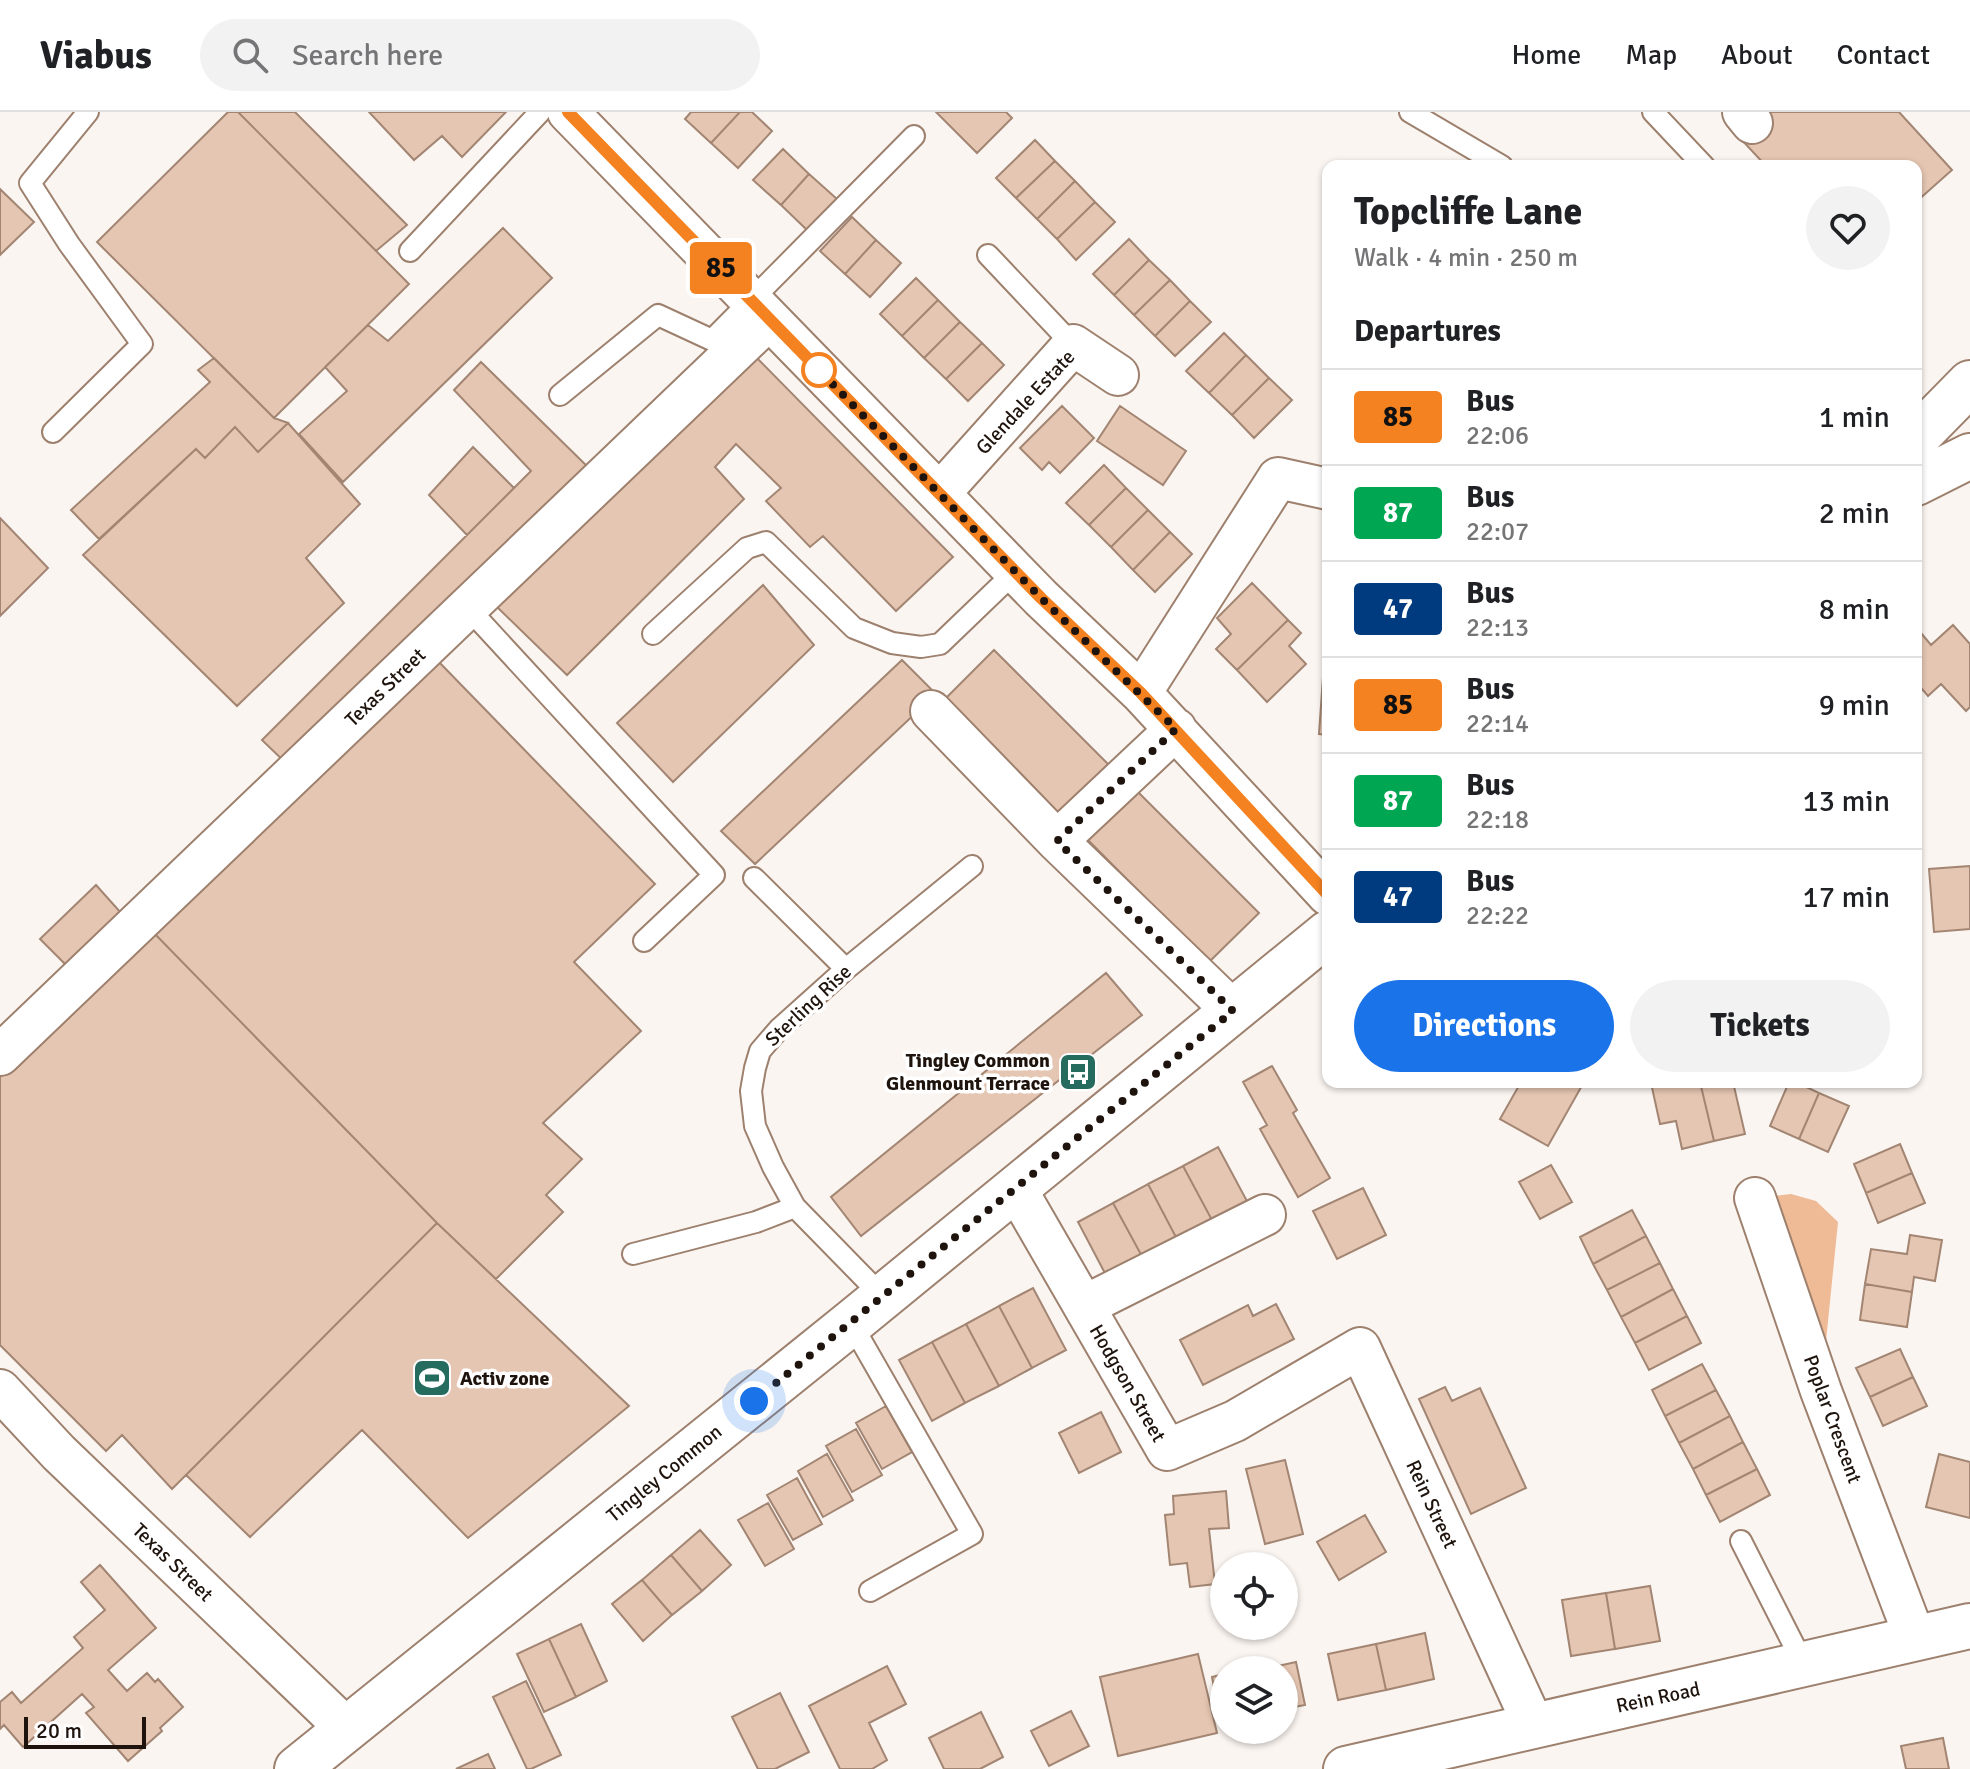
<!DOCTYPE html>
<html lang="en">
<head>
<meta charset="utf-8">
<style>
	:root { --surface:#fff; --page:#f2f2f2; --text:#202124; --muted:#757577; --line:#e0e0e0; --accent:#1a73e8 }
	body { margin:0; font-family:Signika,sans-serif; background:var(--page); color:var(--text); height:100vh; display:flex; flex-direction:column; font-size:30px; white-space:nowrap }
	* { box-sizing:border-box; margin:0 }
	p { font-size:26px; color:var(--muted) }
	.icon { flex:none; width:44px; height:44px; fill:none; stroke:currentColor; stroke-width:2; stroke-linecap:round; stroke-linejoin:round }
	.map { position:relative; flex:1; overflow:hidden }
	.side { position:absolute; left:1322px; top:48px; width:600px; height:928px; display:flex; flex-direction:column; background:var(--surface); border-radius:16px; box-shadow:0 2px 6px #0004 }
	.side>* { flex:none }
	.badge { padding:0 16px; border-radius:6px; font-size:28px; line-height:52px }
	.controls { position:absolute; left:1210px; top:1440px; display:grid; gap:16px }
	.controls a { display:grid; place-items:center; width:88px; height:88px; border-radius:50%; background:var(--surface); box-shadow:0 2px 6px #0004; font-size:40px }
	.scale { position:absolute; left:24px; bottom:20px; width:122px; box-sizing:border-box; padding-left:8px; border:4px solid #1f140d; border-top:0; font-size:22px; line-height:28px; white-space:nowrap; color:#1f140d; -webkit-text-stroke:6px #fff; paint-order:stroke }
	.you { position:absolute; width:40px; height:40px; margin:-20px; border:6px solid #fff; border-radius:50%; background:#1a73e8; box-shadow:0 0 0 12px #1a73e833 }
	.map>.badge { position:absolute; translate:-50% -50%; box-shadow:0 0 0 4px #fff }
	h2 { padding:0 32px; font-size:30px; line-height:72px }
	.round { display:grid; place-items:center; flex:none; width:84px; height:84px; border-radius:42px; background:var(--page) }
	.summary { display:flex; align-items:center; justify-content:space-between; height:136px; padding:0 32px }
	h1 { font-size:38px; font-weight:700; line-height:60px }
	.button { display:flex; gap:16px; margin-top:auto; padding:16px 32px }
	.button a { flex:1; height:92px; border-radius:48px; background:var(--accent); color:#fff; font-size:32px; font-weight:700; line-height:92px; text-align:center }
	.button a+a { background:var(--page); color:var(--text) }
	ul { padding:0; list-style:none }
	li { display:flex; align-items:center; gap:24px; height:96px; padding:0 32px; border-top:2px solid var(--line) }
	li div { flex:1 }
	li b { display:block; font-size:30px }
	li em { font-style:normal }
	li .badge { min-width:88px; font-weight:700; text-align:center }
	header { display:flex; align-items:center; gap:48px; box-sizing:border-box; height:112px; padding:0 40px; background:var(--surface); border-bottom:2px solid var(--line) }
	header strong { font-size:38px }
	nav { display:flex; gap:44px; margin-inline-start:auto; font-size:28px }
	.search { width:560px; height:72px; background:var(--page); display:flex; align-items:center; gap:20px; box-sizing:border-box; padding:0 28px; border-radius:44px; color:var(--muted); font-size:30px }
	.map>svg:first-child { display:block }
</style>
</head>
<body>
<header>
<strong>Viabus</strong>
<div class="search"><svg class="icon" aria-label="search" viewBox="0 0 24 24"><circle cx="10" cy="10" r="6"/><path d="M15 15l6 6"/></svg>Search here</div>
<nav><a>Home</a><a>Map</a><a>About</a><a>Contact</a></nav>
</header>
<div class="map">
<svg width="1970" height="1657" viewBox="0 0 1970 1657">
	<rect width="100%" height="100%" fill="#fbf5f1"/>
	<path fill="#efba96" d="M1791 1082 1816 1089 1838 1110 1821 1279 1755 1086Z"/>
	<path fill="#e5c6b2" stroke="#a28572" stroke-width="2" d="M228 0H238L409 172 274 306 97 130Z
		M238 0H295L407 113 376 139Z
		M369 0H506L462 45 442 24 414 48Z
		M691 0H740L711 31 685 7Z
		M740 0H752L772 19 738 56 711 31Z
		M936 0H1006L1012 6 977 41Z
		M1762 0H1899L1952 58 1916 90V54H1766L1739 25Z
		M1035 28 1055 49 1016 86 996 66Z
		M783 37 809 62 781 93 753 68Z
		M1055 49 1075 69 1037 107 1016 86Z
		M809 62 837 87 807 118 781 93Z
		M1075 69 1095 90 1057 127 1037 107Z
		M0 77 34 110 0 143Z
		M1095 90 1115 110 1076 148 1057 127Z
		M852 105 876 128 845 162 820 139Z
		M503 116 552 166 343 370 299 322 347 279 325 255 368 213 388 229Z
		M1129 127 1149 148 1114 183 1093 162Z
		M876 128 901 151 870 185 845 162Z
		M1149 148 1170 168 1134 203 1114 183Z
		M916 166 938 188 902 224 880 202Z
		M1170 168 1190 189 1155 224 1134 203Z
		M938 188 960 210 924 246 902 224Z
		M1190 189 1211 210 1175 244 1155 224Z
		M960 210 982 231 946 267 924 246Z
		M1224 221 1246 243 1209 281 1186 259Z
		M982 231 1004 253 968 289 946 267Z
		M751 240 953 445 896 499 823 424 810 435 766 389 781 376 736 332 715 355 744 387 567 563 496 494Z
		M1246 243 1269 266 1232 303 1209 281Z
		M214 246 274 306 288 311 258 340 235 315 205 346 196 337 99 427 71 398 210 270 198 258Z
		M481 250 594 361 292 657 262 628 531 359 454 278Z
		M1269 266 1292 288 1254 326 1232 303Z
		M1062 294 1094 326 1060 361 1049 350 1042 358 1020 336Z
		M1120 294 1186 339 1163 373 1097 329Z
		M288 311 360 392 306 446 344 491 237 594 83 443 196 337 205 346 235 315 258 340Z
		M473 335 514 376 467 423 429 383Z
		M1104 353 1126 376 1089 413 1066 391Z
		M1126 376 1148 398 1111 435 1089 413Z
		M1148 398 1170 420 1133 458 1111 435Z
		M0 406 48 456 0 504Z
		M1170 420 1192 442 1155 480 1133 458Z
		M1252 471 1288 508 1237 558 1216 537 1231 522 1217 506Z
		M763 473 814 533 673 670 617 611Z
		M1328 494V623L1319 622Z
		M1288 508 1301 521 1289 534 1306 552 1267 590 1237 558Z
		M1953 513 1970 532V595L1966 599 1941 572 1928 584 1916 570V515L1931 533Z
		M994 538 1118 662 1069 712 945 587Z
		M437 548 655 772 574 850 641 919 543 1011 582 1047 546 1083 563 1100 496 1167 437 1111 152 819Z
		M902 548 936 582 755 752 721 719Z
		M1135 677 1259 801 1209 850 1086 726Z
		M1970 754V817L1934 820 1929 757Z
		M96 773 130 811 77 864 40 827Z
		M152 819 437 1111 172 1377 122 1323 106 1339 0 1233V965Z
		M1106 861 1142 903 861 1124 831 1085Z
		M1272 954 1297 998 1293 1001 1330 1066 1298 1085 1260 1017 1267 1013 1243 970Z
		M1521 970H1584L1548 1034 1500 1007Z
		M1700 970 1714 1029 1682 1037 1676 1009 1660 1012 1651 971Z
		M1700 970H1733L1745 1022 1714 1029Z
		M1789 970H1796L1819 981 1799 1027 1770 1014Z
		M1819 981 1849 994 1828 1040 1799 1027Z
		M1900 1032 1912 1061 1866 1081 1854 1052Z
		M1218 1035 1248 1091 1213 1110 1183 1054Z
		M1551 1053 1572 1090 1540 1107 1519 1070Z
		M1183 1054 1213 1110 1178 1129 1148 1072Z
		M1912 1061 1925 1091 1878 1111 1866 1081Z
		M1148 1072 1178 1129 1144 1148 1113 1091Z
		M1363 1076 1386 1123 1337 1147 1313 1099Z
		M1113 1091 1144 1148 1108 1167 1078 1110Z
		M1632 1098 1646 1124 1593 1152 1580 1125Z
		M437 1111 629 1294 468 1426 362 1318 250 1425 186 1363Z
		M1910 1123 1942 1128 1935 1169 1914 1165 1912 1180 1865 1172 1871 1137 1907 1142Z
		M1646 1124 1660 1151 1607 1178 1593 1152Z
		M1660 1151 1673 1177 1621 1205 1607 1178Z
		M1865 1172 1912 1180 1907 1215 1860 1208Z
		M1033 1176 1066 1238 1032 1256 999 1194Z
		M1673 1177 1687 1204 1635 1231 1621 1205Z
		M1276 1192 1294 1227 1203 1273 1180 1228 1248 1193 1253 1204Z
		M999 1194 1032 1256 999 1274 966 1212Z
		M1687 1204 1701 1231 1649 1258 1635 1231Z
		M966 1212 999 1274 965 1291 932 1230Z
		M932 1230 965 1291 932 1309 899 1248Z
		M1900 1237 1913 1265 1870 1285 1856 1256Z
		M1702 1252 1716 1278 1665 1304 1652 1278Z
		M1913 1265 1927 1294 1883 1314 1870 1285Z
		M1445 1275 1452 1289 1480 1276 1526 1376 1471 1402 1419 1287Z
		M1716 1278 1730 1304 1679 1331 1665 1304Z
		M886 1294 912 1340 882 1357 856 1311Z
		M1101 1300 1121 1340 1079 1361 1059 1321Z
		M1730 1304 1743 1330 1693 1357 1679 1331Z
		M856 1317 882 1363 852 1380 826 1334Z
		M1743 1330 1757 1357 1706 1383 1693 1357Z
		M827 1342 853 1388 823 1405 798 1359Z
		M1939 1342 1970 1350V1406L1926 1395Z
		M1285 1348 1303 1422 1265 1432 1246 1357Z
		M1757 1357 1770 1383 1720 1410 1706 1383Z
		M797 1366 822 1412 793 1428 767 1383Z
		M1226 1379 1229 1416 1209 1417 1215 1472 1190 1475 1187 1451 1170 1453 1165 1403 1174 1402 1173 1384Z
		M768 1391 794 1437 765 1454 738 1408Z
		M1365 1403 1386 1440 1339 1468 1317 1430Z
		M700 1418 731 1453 702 1479 671 1443Z
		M671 1443 702 1479 672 1503 642 1468Z
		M100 1453 156 1516 108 1558 127 1579 147 1561 155 1570 158 1567 183 1595 160 1616 162 1619 128 1649 86 1601 94 1595 82 1582 23 1635 4 1613 0 1617V1590L12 1580 21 1591 83 1536 74 1525 105 1498 81 1470Z
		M642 1468 672 1503 643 1529 612 1492Z
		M1650 1474 1660 1529 1615 1537 1606 1481Z
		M1606 1481 1615 1537 1571 1544 1562 1488Z
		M581 1512 607 1569 576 1585 549 1527Z
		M1425 1521 1434 1567 1386 1578 1376 1532Z
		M549 1527 576 1585 544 1600 517 1542Z
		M1376 1532 1386 1578 1338 1588 1328 1542Z
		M1198 1542 1217 1621 1118 1644 1100 1565Z
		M1296 1550 1305 1593 1284 1597V1558H1260Z
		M887 1554 906 1592 869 1611 887 1648 872 1657H840L809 1594Z
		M1224 1562V1606L1220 1607 1212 1565Z
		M526 1569 561 1643 531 1657H527L493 1585Z
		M780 1581 809 1640 775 1657H758L732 1605Z
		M1071 1599 1089 1634 1049 1654 1031 1619Z
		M981 1600 1003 1645 980 1657H944L929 1626Z
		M1943 1626 1949 1657H1906L1901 1634Z
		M488 1642 495 1657H456Z"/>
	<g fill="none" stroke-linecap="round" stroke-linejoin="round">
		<defs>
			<path id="lane" d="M1410 0 1502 54
				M1653 0 1704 54
				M410 139 540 0
				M988 143 1073 233
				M560 283 658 203 712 228 914 24
				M53 320 142 232 69 132 30 71 88 0
				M468 496 714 763 644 829
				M653 522 747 436 766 430 854 516 892 531 921 535 940 532 1016 459
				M754 766 846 857
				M633 1142 756 1110 795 1095
				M883 1185 795 1095 773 1055 755 1014 751 979 755 956 760 939 779 917 846 857 972 754
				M851 1211 972 1422 870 1479
				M1741 1429 1804 1553"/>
			<path id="street" d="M568 0 1041 486 1141 581 1328 783
				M1743 0 1752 11
				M940 381 1073 233 1118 263
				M1141 581 1278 366 1328 377
				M931 599 1057 729 1233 899
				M1057 729 1176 617
				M0 943 769 207
				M1015 1075 1167 1338 1235 1309 1360 1236 1533 1612
				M1755 1086 1821 1279 1915 1526
				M1084 1194 1265 1103
				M0 1278 59 1341 348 1618"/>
			<path id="primary" d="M1916 326 1970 271
				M1916 371 1970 344
				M297 1657 851 1211 1328 821
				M1346 1657 1970 1514"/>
		</defs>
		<use href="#lane" stroke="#9d806d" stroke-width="24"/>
		<use href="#street" stroke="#9d806d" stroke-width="44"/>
		<use href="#primary" stroke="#9d806d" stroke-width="48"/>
		<use href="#lane" stroke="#fff" stroke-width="20"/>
		<use href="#street" stroke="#fff" stroke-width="40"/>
		<use href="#primary" stroke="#fff" stroke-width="44"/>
	</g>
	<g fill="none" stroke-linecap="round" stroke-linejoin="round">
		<defs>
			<path id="line" d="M568 0 1041 486 1141 581 1328 783"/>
		</defs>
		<use href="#line" stroke="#fff" stroke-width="18"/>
		<use href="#line" stroke="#f58220" stroke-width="12"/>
		<path stroke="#1f140d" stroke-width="8" stroke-dasharray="0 14.4" d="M754 1289 1233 899 1057 729 1176 617 1041 486 812 251 819 258"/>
	</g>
	<defs>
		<symbol id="bus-square" viewBox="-11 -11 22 22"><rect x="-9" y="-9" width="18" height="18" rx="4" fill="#256b5e" stroke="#fff"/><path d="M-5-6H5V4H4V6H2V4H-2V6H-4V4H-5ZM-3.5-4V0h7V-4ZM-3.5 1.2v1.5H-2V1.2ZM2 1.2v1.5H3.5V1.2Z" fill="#fff"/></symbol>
		<symbol id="stadium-square" viewBox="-11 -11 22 22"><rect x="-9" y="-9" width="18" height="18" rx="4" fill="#256b5e" stroke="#fff"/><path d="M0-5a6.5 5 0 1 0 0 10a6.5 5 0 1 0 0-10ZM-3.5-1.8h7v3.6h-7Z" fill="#fff"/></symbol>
	</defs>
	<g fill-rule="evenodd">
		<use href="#bus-square" x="1056" y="938" width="44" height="44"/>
		<use href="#stadium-square" x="410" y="1244" width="44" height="44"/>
	</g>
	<circle fill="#fff" stroke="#f58220" stroke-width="4" cx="819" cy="258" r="16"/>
	<g text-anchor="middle" stroke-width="7" stroke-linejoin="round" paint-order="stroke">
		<g font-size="20" fill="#1f140d" stroke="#fff">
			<text transform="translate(1025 290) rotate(-47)" y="7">Glendale Estate</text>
			<text transform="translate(385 575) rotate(-44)" y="7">Texas Street</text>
			<text transform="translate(808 893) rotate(-43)" y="7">Sterling Rise</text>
			<text transform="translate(1128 1271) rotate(60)" y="7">Hodgson Street</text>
			<text transform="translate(1833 1307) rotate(70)" y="7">Poplar Crescent</text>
			<text transform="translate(664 1361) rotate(-39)" y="7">Tingley Common</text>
			<text transform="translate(1432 1392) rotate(65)" y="7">Rein Street</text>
			<text transform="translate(173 1450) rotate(44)" y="7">Texas Street</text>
			<text transform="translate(1658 1585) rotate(-12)" y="7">Rein Road</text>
		</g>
		<g font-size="20" font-weight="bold" fill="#1f140d" stroke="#fff" text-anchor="end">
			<text x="1050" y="955">Tingley Common<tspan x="1050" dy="23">Glenmount Terrace</tspan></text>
			<text x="460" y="1273" text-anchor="start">Activ zone</text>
		</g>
	</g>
</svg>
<div class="controls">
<a><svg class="icon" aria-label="locate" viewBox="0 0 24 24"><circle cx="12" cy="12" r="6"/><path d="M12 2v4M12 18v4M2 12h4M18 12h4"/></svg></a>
<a><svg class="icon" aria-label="layers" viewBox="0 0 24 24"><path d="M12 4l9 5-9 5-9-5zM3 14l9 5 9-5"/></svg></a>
</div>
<div class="scale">20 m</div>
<div class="you" style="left:754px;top:1289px"></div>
<b class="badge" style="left:721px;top:156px;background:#f58220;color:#111">85</b>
<section class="side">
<div class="summary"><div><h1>Topcliffe Lane</h1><p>Walk · 4 min · 250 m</p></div><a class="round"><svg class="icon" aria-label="heart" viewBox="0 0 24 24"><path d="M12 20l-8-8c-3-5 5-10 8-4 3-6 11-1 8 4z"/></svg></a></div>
<h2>Departures</h2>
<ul>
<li><span class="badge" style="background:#f58220;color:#111">85</span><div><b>Bus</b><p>22:06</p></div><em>1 min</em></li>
<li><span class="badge" style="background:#00a651;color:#fff">87</span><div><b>Bus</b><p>22:07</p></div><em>2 min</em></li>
<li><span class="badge" style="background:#003b80;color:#fff">47</span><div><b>Bus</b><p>22:13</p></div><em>8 min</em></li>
<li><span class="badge" style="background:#f58220;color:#111">85</span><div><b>Bus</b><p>22:14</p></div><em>9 min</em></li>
<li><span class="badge" style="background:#00a651;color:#fff">87</span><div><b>Bus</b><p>22:18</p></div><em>13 min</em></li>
<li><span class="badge" style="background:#003b80;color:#fff">47</span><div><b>Bus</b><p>22:22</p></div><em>17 min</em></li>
</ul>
<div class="button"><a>Directions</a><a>Tickets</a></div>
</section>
</div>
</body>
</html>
